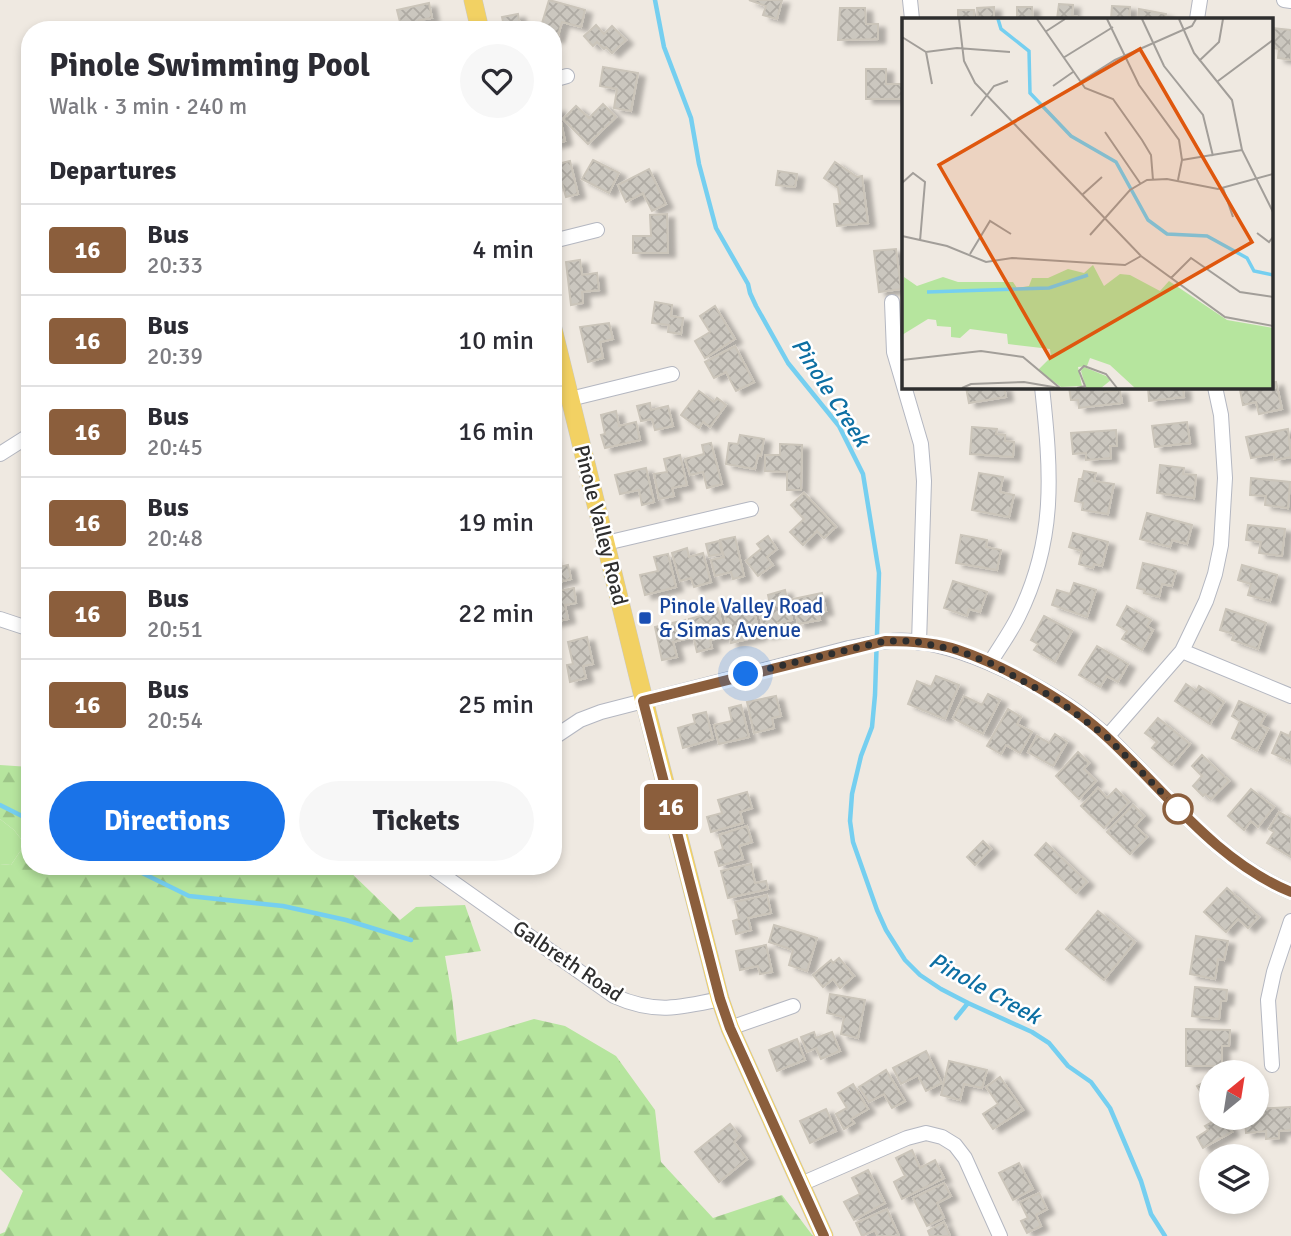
<!DOCTYPE html>
<html lang="en">
<head>
<meta charset="utf-8">
<style>
	:root { --surface:#fff; --page:#f7f7f7; --text:#2b2b33; --muted:#7c7c81; --line:#e1e1e2; --accent:#1a73e8 }
	body { margin:0; font-family:Signika,sans-serif; background:var(--page); color:var(--text); height:100vh; display:flex; flex-direction:column; font-size:26px; white-space:nowrap }
	* { box-sizing:border-box; margin:0 }
	p { font-size:23px; color:var(--muted) }
	.icon { flex:none; width:38px; height:38px; fill:none; stroke:currentColor; stroke-width:2; stroke-linecap:round; stroke-linejoin:round }
	.map { position:relative; flex:1; overflow:hidden }
	.sheet { position:absolute; left:21px; top:21px; width:541px; height:854px; display:flex; flex-direction:column; background:var(--surface); border-radius:28px; box-shadow:0 4px 10px #0003 }
	.sheet>* { flex:none }
	.badge { padding:0 14px; border-radius:5px; font-size:24px; line-height:46px }
	.needle { width:46px; rotate:30deg }
	.controls { position:absolute; left:1199px; top:1060px; display:grid; gap:14px }
	.controls a { display:grid; place-items:center; width:70px; height:70px; border-radius:50%; background:var(--surface); box-shadow:0 4px 10px #0003; font-size:35px }
	.you { position:absolute; width:35px; height:35px; margin:-18px; border:5px solid #fff; border-radius:50%; background:#1a73e8; box-shadow:0 0 0 10px #1a73e833 }
	.map>.badge { position:absolute; translate:-50% -50%; box-shadow:0 0 0 4px #fff }
	h2 { padding:0 28px; font-size:26px; line-height:63px }
	.round { display:grid; place-items:center; flex:none; width:74px; height:74px; border-radius:37px; background:var(--page) }
	.headline { display:flex; align-items:center; justify-content:space-between; height:119px; padding:0 28px }
	h1 { font-size:33px; font-weight:700; line-height:52px }
	.button { display:flex; gap:14px; margin-top:auto; padding:14px 28px }
	.button a { flex:1; height:80px; border-radius:42px; background:var(--accent); color:#fff; font-size:28px; font-weight:700; line-height:80px; text-align:center }
	.button a+a { background:var(--page); color:var(--text) }
	ul { padding:0; list-style:none }
	li { display:flex; align-items:center; gap:21px; height:91px; padding:0 28px; border-top:2px solid var(--line) }
	li div { flex:1 }
	li b { display:block; font-size:26px }
	li em { font-style:normal }
	li .badge { min-width:77px; font-weight:700; text-align:center }
	.map>svg:first-child { display:block }
</style>
</head>
<body>
<div class="map">
<svg width="1291" height="1236" viewBox="0 0 1291 1236">
	<defs>
		<pattern id="forest-firs" width="22" height="20" patternUnits="userSpaceOnUse" patternTransform="scale(1.75)"><rect width="22" height="20" fill="#b6e59e"/><path d="M5 1l3.5 6h-7zM16 11l3.5 6h-7z" fill="#9dc588"/></pattern>
		<pattern id="building-cross-hatch" width="8" height="8" patternUnits="userSpaceOnUse" patternTransform="scale(1.75)"><rect width="8" height="8" fill="#cbc7bf"/><path d="M0 0l8 8M0 8l8-8" fill="none" stroke="#afaba4"/></pattern>
		<filter id="shadow"><feDropShadow dx="7" dy="4" stdDeviation="2" flood-color="#0004"/></filter>
	</defs>
	<rect width="100%" height="100%" fill="#efe9e1"/>
	<path fill="#b6e59e" d="M0 819 14 830 25 844 11 865 0 864Z"/>
	<path fill="url(#forest-firs)" d="M0 765 30 767V866H344L400 920 416 907 465 905 481 951 445 956 452 996 457 1042 534 1019 565 1026 616 1056 655 1110 661 1162 713 1218 782 1195 813 1236H0V1234L5 1232 23 1191 0 1169V864L11 865 25 844 14 830 0 819Z"/>
	<g fill="none" stroke-linecap="round" stroke-linejoin="round">
		<path stroke="#75cff0" stroke-width="4.5" d="M655 0 664 47 691 118 699 164 716 228 748 284 750 293 756 306 788 363 839 426 863 474 879 573 875 695 872 727 861 756 852 794 850 821 853 842 877 910 886 930 905 960 920 975 941 989 968 1003 1032 1032 1049 1043 1068 1066 1091 1082 1110 1108 1141 1181 1151 1214 1165 1236
			M0 805 30 820
			M128 866 189 896 283 906 346 920 411 940
			M956 1018 968 1003"/>
	</g>
	<path fill="url(#building-cross-hatch)" stroke="#cbc5ba" stroke-width="2" filter="url(#shadow)" d="M549 0 585 10 581 27 562 22 557 39 553 38V30H540Z
		M749 0H782L777 19 763 15 766 6Z
		M429 3 432 18 419 20 421 30H402L397 10Z
		M1059 4 1073 5 1072 16 1091 19H1057Z
		M1112 6 1130 7 1129 19H1111Z
		M994 7V19H978L977 8Z
		M1017 7H1032L1033 19H1051H1017Z
		M840 8H865L866 24H878V39L838 40Z
		M1139 9 1166 14 1165 19H1138Z
		M958 10H974V19H958Z
		M518 14 520 26 535 23 536 30H505L502 17Z
		M596 25 604 34 612 26 626 40 612 53 606 47 604 49 597 42 593 46 584 36Z
		M1272 28 1291 30V60L1278 58 1279 49 1272 48Z
		M603 67 638 73 631 111 614 108 617 89 600 86Z
		M866 69H886V84H904V99H866Z
		M603 104 616 117 588 144 563 119 576 106 589 118Z
		M558 108 565 141 553 144V109Z
		M593 160 619 173 609 193 582 179Z
		M570 161 578 194 566 197 562 183 553 185V165Z
		M835 162 857 177 862 176 868 223 837 226 834 204H840L838 188 824 178Z
		M649 169 666 204 652 211 643 193 626 202 618 185Z
		M778 171 797 174 795 187 776 185Z
		M667 214 668 253H633V236H651L650 215Z
		M896 249 901 289 879 292 874 251Z
		M580 260 582 275 597 273 599 290 582 292 583 303 571 305 566 262Z
		M655 302 672 305 671 316 683 318 681 334 668 332 669 325 652 323Z
		M715 306 735 339 705 358 695 341 710 332 700 316Z
		M609 323 613 339 600 342 603 358 588 362 580 327Z
		M735 346 754 382 736 391 726 372 714 378 705 362Z
		M1276 382 1282 409 1259 414 1256 402 1243 405 1240 390 1256 387H1272V383Z
		M966 387H1004L1006 397 969 403Z
		M1069 387H1104L1105 392 1120 390 1122 403 1079 408 1078 400H1071Z
		M1148 387H1183L1184 397 1149 401Z
		M699 391 714 402 717 398 726 405 710 427 703 422 699 428 681 415Z
		M650 403 651 410 668 406 673 426 655 430 652 419 641 421 637 406Z
		M616 411 619 426 636 422 640 440 605 448 601 435 605 434 601 415Z
		M1187 422 1190 443 1155 447 1152 426Z
		M972 427 997 429 996 434 1005 435V441L1014 442 1013 457 970 454Z
		M1288 429 1291 457 1275 460 1274 454 1251 458 1246 437Z
		M1116 430 1117 446H1110L1111 458 1086 460V453L1073 454 1071 433Z
		M740 435 764 439 761 456 758 455 755 469 726 464 729 443 738 444Z
		M711 443 722 484 707 488 703 472 690 475 685 459 704 454 702 445Z
		M780 444 802 445 801 490H787V472L765 471V455H780Z
		M680 455 687 485 672 488 674 496 659 499 654 474 667 472 664 459Z
		M1160 465 1184 468 1183 474 1196 475 1194 498 1157 493Z
		M646 468 654 502 642 505 639 490 620 494 615 475Z
		M1084 471 1096 473 1094 481 1114 484 1108 514 1082 510 1083 503 1075 501 1079 479H1082Z
		M979 473 1003 477 1000 492 1014 495 1009 517 972 510Z
		M1251 478 1290 482 1288 508 1265 505 1266 496 1250 495Z
		M804 493 836 527 824 538 817 531 803 545 790 532 804 519 791 505Z
		M1147 513 1192 525 1187 544 1172 540 1170 547 1140 539Z
		M1248 525 1285 529 1282 556 1259 553 1261 542 1246 540Z
		M1073 533 1108 542 1102 566 1094 564 1093 568 1079 564 1082 551 1069 547Z
		M961 535 987 540 986 547 1001 550 997 570 956 563Z
		M768 536 777 549 767 557 773 565 758 576 746 561 761 549 757 544Z
		M735 537 744 576 733 579 731 572 715 576 711 560 724 557 720 540Z
		M719 541 722 554 709 556 706 544Z
		M687 548 689 557 703 553 711 582 694 587 691 578 680 581 672 553Z
		M668 554 676 587 645 595 640 575 658 571 654 557Z
		M553 558 555 568 568 565 571 579 555 583 556 587 553 588Z
		M1143 563 1176 571 1172 586 1162 584 1159 597 1144 593 1145 590 1137 588Z
		M1242 565 1277 575 1270 601 1248 595 1251 584 1238 580Z
		M953 581 987 592 980 612 969 609 967 616 944 608Z
		M1074 583 1096 590 1087 617 1052 605 1057 590 1070 594Z
		M574 588 576 603 565 605 568 619 553 622V592Z
		M785 590 792 620 778 623 780 631 765 635 758 607 770 604 768 595Z
		M822 593 826 611 818 612 820 620 798 624 793 599Z
		M752 604 760 636 731 643 724 611Z
		M1127 606 1151 620 1147 626 1153 630 1142 650 1122 639 1127 631 1117 625Z
		M718 608 724 637 710 640 712 648 697 652 689 619 701 616 700 612Z
		M1226 609 1266 623 1258 649 1232 640 1234 634 1220 630Z
		M1044 616 1072 631 1055 662 1034 650 1038 644 1031 640Z
		M685 620 689 638 673 642 677 657 662 660 655 627Z
		M587 637 593 664 583 666 586 678 570 682 567 665 573 664 568 642Z
		M1097 646 1128 664 1118 682 1107 676 1100 687 1079 675Z
		M936 676 959 685 945 719 908 704 917 681 931 687Z
		M1186 684 1196 691 1199 686 1224 702 1210 724 1175 701Z
		M988 694 1000 700 983 734 953 718 964 696 982 705Z
		M776 696 781 716 772 718 774 728 754 733 747 702Z
		M1239 701 1266 714 1260 725 1268 729 1257 751 1232 738 1240 721 1232 716Z
		M741 705 749 737 719 744 714 725 732 721 729 708Z
		M1008 709 1021 717 1017 724 1032 732 1020 753 1006 745 1001 754 987 746Z
		M706 712 713 739 683 748 678 728 695 723 693 715Z
		M1158 718 1190 744 1172 765 1152 748 1157 742 1145 733Z
		M1291 731V762L1272 753 1281 732 1289 736Z
		M1055 734 1067 742 1053 766 1028 752 1037 736 1049 743Z
		M1078 752 1089 763 1084 769 1096 781 1079 799 1056 776Z
		M1202 755 1229 781 1211 799 1205 794 1203 796 1193 786 1202 776 1192 766Z
		M1098 788 1107 798 1116 789 1129 802 1104 828 1081 806Z
		M1251 789 1274 807 1258 827 1251 821 1244 830 1228 816Z
		M747 792 752 808 740 812 743 823 711 832 707 817 722 813 718 800Z
		M1133 805 1144 816 1135 826 1147 837 1130 854 1107 832Z
		M1279 812 1291 819V857L1267 843 1274 832 1269 829Z
		M747 826 752 842 739 846 743 859 719 866 715 852 723 849 719 835Z
		M983 841 991 849 975 865 967 857Z
		M1046 843 1087 882 1076 893 1035 855Z
		M751 864 755 883 766 881 768 889 728 898 721 871Z
		M1227 888 1259 917 1248 928 1238 919 1226 932 1204 912Z
		M767 895 771 913 748 918 751 930 736 934 733 921 739 919 735 902Z
		M1098 911 1135 942 1104 980 1066 949Z
		M774 925 817 938 807 971 789 965 793 950 769 942Z
		M1196 936 1228 941 1224 960 1218 959 1215 979 1190 974Z
		M766 945 772 972 760 974 758 966 740 970 736 951Z
		M839 958 854 976 840 988 833 979 823 987 813 975 831 960 833 963Z
		M1195 987 1227 990 1226 1001H1221L1219 1019 1192 1016Z
		M830 994 865 1000 858 1038 841 1034 844 1017 827 1013Z
		M1186 1029 1230 1030 1229 1046H1222V1066H1186Z
		M814 1032 816 1038 832 1032 840 1051 821 1059 816 1048 807 1052 801 1037Z
		M797 1039 805 1060 777 1071 769 1050Z
		M926 1051 942 1083 926 1091 918 1075 901 1084 893 1068Z
		M949 1061 987 1070 982 1088 964 1084 960 1100 941 1095Z
		M886 1070 905 1101 892 1108 884 1094 869 1102 859 1087Z
		M1000 1077 1023 1110 993 1129 983 1114 998 1104 986 1087Z
		M1211 1078V1118H1234L1226 1123 1232 1132 1203 1148 1197 1137 1208 1130 1205 1126 1212 1122 1202 1104 1206 1101 1197 1086Z
		M853 1084 868 1109 851 1119 854 1123 844 1129 836 1114 847 1108 838 1093Z
		M1291 1107V1130L1279 1131V1138L1266 1139V1131L1246 1133 1245 1118H1256V1109Z
		M826 1109 836 1131 810 1143 800 1121Z
		M730 1124 740 1136 734 1142 747 1159 719 1182 695 1152Z
		M912 1150 920 1168 935 1160 944 1178 902 1199 894 1182 905 1176 896 1158Z
		M1019 1163 1033 1189 1013 1200 999 1173Z
		M868 1170 885 1203 854 1220 844 1202 860 1194 852 1178Z
		M944 1183 951 1196 937 1203 944 1218 927 1226 913 1198Z
		M1039 1193 1047 1209 1036 1215 1041 1226 1027 1233 1021 1221 1028 1218 1020 1202Z
		M887 1209 899 1236H878L875 1230 862 1236 856 1223Z
		M944 1222 950 1236H930L928 1231Z"/>
	<g fill="none" stroke-linecap="round" stroke-linejoin="round">
		<defs>
			<path id="minor" d="M910 0 912 19
				M1284 0 1291 1
				M1197 19 1200 0
				M553 80 567 76
				M553 241 597 230
				M892 302 894 352 921 444 924 481 919 643
				M570 399 672 374
				M0 454 30 435
				M606 543 751 509
				M0 619 30 629
				M1182 651 1291 696
				M990 663C999 648 1010 633 1018 617 1057 539 1051 471 1042 387
				M1107 737 1182 651 1206 601 1215 574 1221 545 1225 478 1221 415 1215 387
				M553 738 580 720 601 712 849 648C870 644 890 639 912 641 975 648 1064 695 1110 739 1166 793 1216 861 1291 892
				M430 866 614 996C654 1014 680 1008 720 999
				M730 1028 793 1006
				M1272 1065 1268 1000 1274 972 1291 921
				M801 1184 907 1138 926 1133 942 1137 955 1145 965 1158 1000 1236"/>
			<path id="major" d="M473 0 480 30
				M553 329 644 700 720 999 730 1028 824 1236"/>
		</defs>
		<use href="#minor" stroke="#b4b7c1" stroke-width="16"/>
		<use href="#major" stroke="#c9c9c9" stroke-width="19"/>
		<use href="#minor" stroke="#fff" stroke-width="14"/>
		<use href="#major" stroke="#f2d163" stroke-width="18"/>
	</g>
	<g fill="none" stroke-linecap="round" stroke-linejoin="round">
		<defs>
			<path id="line" d="M824 1236 730 1028 720 999 643 701 885 641C909 641 935 642 958 650 1006 666 1073 704 1109 739 1167 793 1216 861 1291 892"/>
		</defs>
		<use href="#line" stroke="#fff" stroke-width="16"/>
		<use href="#line" stroke="#8b5e3c" stroke-width="10"/>
		<path stroke="#2e2e2e" stroke-width="7" stroke-dasharray="0 12.6" d="M746 674 885 641H913L957 650 990 663 1056 699 1107 737 1178 809"/>
	</g>
	<rect fill="#1a4fb4" stroke="#fff" stroke-width="2.5" x="638" y="611" width="14" height="14" rx="3.5"/>
	<circle fill="#fff" stroke="#8b5e3c" stroke-width="3.5" cx="1178" cy="809" r="14"/>
	<g text-anchor="middle" stroke-width="5" stroke-linejoin="round" paint-order="stroke">
		<g font-size="21" fill="#2e2e2e" stroke="#fff">
			<text transform="translate(601 525) rotate(76)" y="7">Pinole Valley Road</text>
			<text transform="translate(568 961) rotate(34)" y="7">Galbreth Road</text>
		</g>
		<g font-size="21" fill="#164399" stroke="#fff" text-anchor="start">
			<text x="659" y="613">Pinole Valley Road<tspan x="659" dy="24">&amp; Simas Avenue</tspan></text>
		</g>
		<g font-size="23" font-style="italic" fill="#0d6fa3" stroke="#fff">
			<text transform="translate(831 392) rotate(57)" y="8">Pinole Creek</text>
			<text transform="translate(985 988) rotate(29)" y="8">Pinole Creek</text>
		</g>
	</g>
	<g transform="translate(902 18)">
		<rect width="371" height="371" fill="#efe9e1"/>
		<path d="M191 247 202 268 218 256 228 257 258 273 267 263 325 302 371 310V370H233L208 347 188 340 185 348 176 349 180 368 159 369 136 352 149 339 148 331 106 326 105 316 68 311 58 320 49 319V309L35 308 34 302 26 301 0 317 2 259 15 268 41 259 56 264H111L115 270 127 268 130 260H146L166 251 182 255ZM182 349 204 358 209 362 199 370H184L179 353Z" fill="#b6e59e"/>
		<path fill="none" stroke="#75cff0" stroke-width="3.5" d="M96 1 99 11 127 33 128 75 169 118 214 144 246 202 265 216 305 218 345 240 352 253 371 257M25 274 147 270 186 257"/>
		<path fill="none" stroke="#a29e99" stroke-width="2" d="M57 1 62 43 73 65 239 238 323 299 371 308M135 1 183 70 211 81 240 122 249 137 251 162M205 1 237 67 277 122 280 142 276 162M240 1 262 48 301 97 311 138M277 1 292 35 330 82 340 132 371 194M143 14 163 1M0 19 24 34 55 30 108 34M24 34 30 66M161 40 211 9M297 43 317 24 321 1M316 63 371 22M178 64 213 42 290 8 294 1M151 68 171 54M69 98 92 68 106 63M203 114 238 165M280 142 340 132M0 165 11 155 23 164 18 223M321 170 331 199M180 177 200 159M355 215 367 224 371 219M188 217 228 172 245 162 265 161 316 171 371 156M0 218 45 228 84 244 110 240 223 247 239 238M68 236 88 203 109 216M269 260 289 240 338 274 371 279M0 342 79 333 121 339 158 370M60 370 69 366 122 364 157 370M175 370 183 368 177 353 182 348 204 356 215 370"/>
		<path fill="#df570e" fill-opacity="0.15" stroke="#df570e" stroke-width="3.5" d="M238 31 350 224 148 340 37 147Z"/>
		<rect width="371" height="371" fill="none" stroke="#2e2e2e" stroke-width="3.5"/>
	</g>
</svg>
<div class="controls">
<a><svg class="needle" viewBox="-14 -14 28 28"><path d="M0-13l5 13h-10z" fill="#e53935"/><path d="M0 13l5-13h-10z" fill="#7c7c81"/></svg></a>
<a><svg class="icon" aria-label="layers" viewBox="0 0 24 24"><path d="M12 4l9 5-9 5-9-5zM3 14l9 5 9-5"/></svg></a>
</div>
<div class="you" style="left:746px;top:674px"></div>
<b class="badge" style="left:671px;top:807px;background:#8b5e3c;color:#fff">16</b>
<section class="sheet">
<div class="headline"><div><h1>Pinole Swimming Pool</h1><p>Walk · 3 min · 240 m</p></div><a class="round"><svg class="icon" aria-label="heart" viewBox="0 0 24 24"><path d="M12 20l-8-8c-3-5 5-10 8-4 3-6 11-1 8 4z"/></svg></a></div>
<h2>Departures</h2>
<ul>
<li><span class="badge" style="background:#8b5e3c;color:#fff">16</span><div><b>Bus</b><p>20:33</p></div><em>4 min</em></li>
<li><span class="badge" style="background:#8b5e3c;color:#fff">16</span><div><b>Bus</b><p>20:39</p></div><em>10 min</em></li>
<li><span class="badge" style="background:#8b5e3c;color:#fff">16</span><div><b>Bus</b><p>20:45</p></div><em>16 min</em></li>
<li><span class="badge" style="background:#8b5e3c;color:#fff">16</span><div><b>Bus</b><p>20:48</p></div><em>19 min</em></li>
<li><span class="badge" style="background:#8b5e3c;color:#fff">16</span><div><b>Bus</b><p>20:51</p></div><em>22 min</em></li>
<li><span class="badge" style="background:#8b5e3c;color:#fff">16</span><div><b>Bus</b><p>20:54</p></div><em>25 min</em></li>
</ul>
<div class="button"><a>Directions</a><a>Tickets</a></div>
</section>
</div>
</body>
</html>
